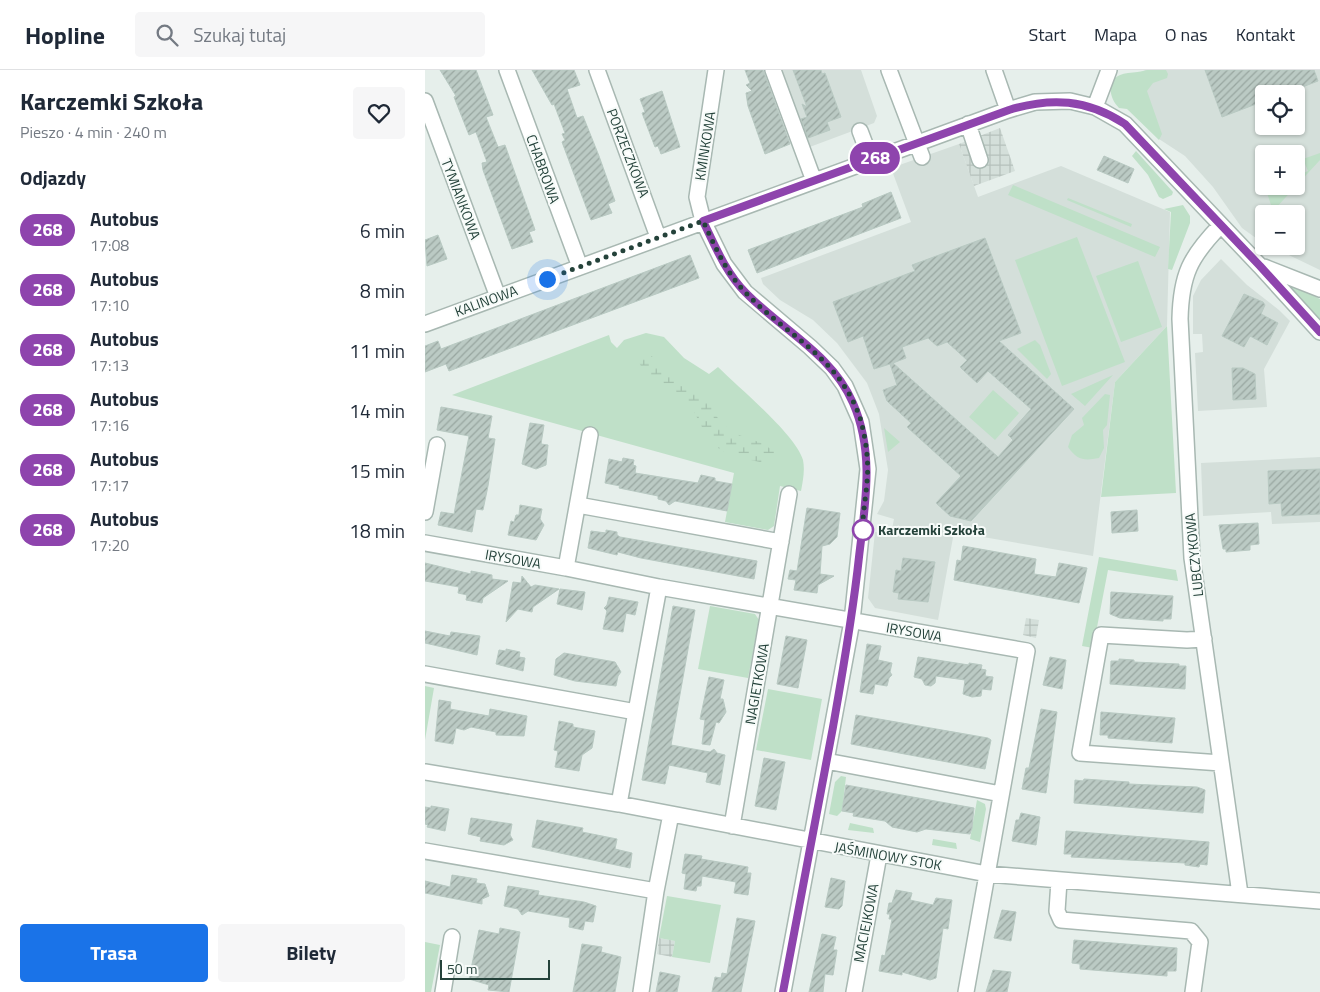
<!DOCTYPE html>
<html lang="pl">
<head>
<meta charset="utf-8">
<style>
	:root { --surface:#fff; --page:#f6f6f7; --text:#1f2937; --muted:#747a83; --line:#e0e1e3; --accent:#1a73e8 }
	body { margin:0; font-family:"Titillium Web",sans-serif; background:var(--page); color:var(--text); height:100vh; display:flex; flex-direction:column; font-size:19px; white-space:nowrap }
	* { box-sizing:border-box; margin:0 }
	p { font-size:16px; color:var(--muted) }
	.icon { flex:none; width:28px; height:28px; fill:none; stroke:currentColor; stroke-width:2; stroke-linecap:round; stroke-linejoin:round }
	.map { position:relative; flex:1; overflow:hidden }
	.sheet { display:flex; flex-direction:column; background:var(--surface); width:425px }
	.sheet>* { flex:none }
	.badge { padding:0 10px; border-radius:16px; font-size:18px; line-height:32px }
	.tools { position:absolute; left:830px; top:15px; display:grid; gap:10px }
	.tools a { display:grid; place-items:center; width:50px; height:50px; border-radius:5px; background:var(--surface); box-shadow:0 1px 4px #0004; font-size:25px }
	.scale { position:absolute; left:15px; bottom:12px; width:110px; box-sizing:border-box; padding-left:5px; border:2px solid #24423a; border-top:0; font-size:14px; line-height:18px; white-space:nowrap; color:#24423a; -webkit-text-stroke:4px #f7fbf9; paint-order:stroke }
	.you { position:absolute; width:25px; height:25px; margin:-12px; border:4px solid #fff; border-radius:50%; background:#1a73e8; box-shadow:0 0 0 8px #1a73e833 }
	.map>.badge { position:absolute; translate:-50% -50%; box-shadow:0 0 0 2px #fff }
	h2 { padding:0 20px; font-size:19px; line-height:45px }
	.round { display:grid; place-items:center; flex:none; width:52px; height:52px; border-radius:5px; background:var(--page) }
	.summary { display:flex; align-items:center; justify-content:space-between; height:85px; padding:0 20px }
	h1 { font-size:24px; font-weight:700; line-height:38px }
	.action { display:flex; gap:10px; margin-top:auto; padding:10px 20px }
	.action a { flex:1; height:58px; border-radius:5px; background:var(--accent); color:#fff; font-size:20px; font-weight:700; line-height:58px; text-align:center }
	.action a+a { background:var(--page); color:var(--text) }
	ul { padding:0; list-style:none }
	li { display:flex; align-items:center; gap:15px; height:60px; padding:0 20px }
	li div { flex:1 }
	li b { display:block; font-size:19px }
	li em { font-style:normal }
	li .badge { min-width:55px; font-weight:700; text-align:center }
	header { display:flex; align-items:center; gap:30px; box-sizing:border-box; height:70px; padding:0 25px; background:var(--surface); border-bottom:1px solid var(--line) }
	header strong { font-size:24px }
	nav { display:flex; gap:28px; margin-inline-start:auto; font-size:18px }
	.search { width:350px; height:45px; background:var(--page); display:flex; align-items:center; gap:12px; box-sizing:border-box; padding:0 18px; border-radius:5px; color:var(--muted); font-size:19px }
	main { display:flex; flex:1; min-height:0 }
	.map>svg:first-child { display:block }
</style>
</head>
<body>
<header>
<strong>Hopline</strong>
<div class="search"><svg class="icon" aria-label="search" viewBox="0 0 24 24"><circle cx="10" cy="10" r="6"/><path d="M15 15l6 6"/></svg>Szukaj tutaj</div>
<nav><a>Start</a><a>Mapa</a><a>O nas</a><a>Kontakt</a></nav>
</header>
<main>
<section class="sheet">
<div class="summary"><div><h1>Karczemki Szkoła</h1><p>Pieszo · 4 min · 240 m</p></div><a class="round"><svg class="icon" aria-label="heart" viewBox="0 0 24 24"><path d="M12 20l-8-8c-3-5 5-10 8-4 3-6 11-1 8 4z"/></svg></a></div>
<h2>Odjazdy</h2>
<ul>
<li><span class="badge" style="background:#8e44ad;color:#fff">268</span><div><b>Autobus</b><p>17:08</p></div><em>6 min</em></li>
<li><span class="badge" style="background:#8e44ad;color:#fff">268</span><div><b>Autobus</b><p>17:10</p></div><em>8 min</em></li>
<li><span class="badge" style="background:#8e44ad;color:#fff">268</span><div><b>Autobus</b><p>17:13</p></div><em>11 min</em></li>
<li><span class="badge" style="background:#8e44ad;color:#fff">268</span><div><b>Autobus</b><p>17:16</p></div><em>14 min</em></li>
<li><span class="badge" style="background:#8e44ad;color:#fff">268</span><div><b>Autobus</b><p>17:17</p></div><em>15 min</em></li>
<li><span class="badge" style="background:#8e44ad;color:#fff">268</span><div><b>Autobus</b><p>17:20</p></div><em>18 min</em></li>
</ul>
<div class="action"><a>Trasa</a><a>Bilety</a></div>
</section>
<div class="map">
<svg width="895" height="922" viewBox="0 0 895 922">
	<defs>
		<pattern id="industrial-grid" width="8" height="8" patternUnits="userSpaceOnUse" patternTransform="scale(1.25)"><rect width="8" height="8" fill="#d4dfda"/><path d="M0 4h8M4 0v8" fill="none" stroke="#b6c1bc"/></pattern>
		<pattern id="wetland-marsh" width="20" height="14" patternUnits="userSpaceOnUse" patternTransform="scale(1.25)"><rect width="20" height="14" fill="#bfe0c8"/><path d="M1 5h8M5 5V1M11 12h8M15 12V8" fill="none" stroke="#a4c1ad"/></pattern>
		<pattern id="building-hatch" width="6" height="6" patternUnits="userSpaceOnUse" patternTransform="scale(1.25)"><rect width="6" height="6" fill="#bbcac4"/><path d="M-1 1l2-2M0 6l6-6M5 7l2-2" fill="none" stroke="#98a6a0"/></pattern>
	</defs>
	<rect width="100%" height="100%" fill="#e6efeb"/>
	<path fill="#d4dfda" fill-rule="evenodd" d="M354 0H436L452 46 449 53 382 78Z
		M721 0H895V200L845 176H871V144H839V173L835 171 817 158 788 117 760 86 734 69 711 4ZM839 24H871V56H839ZM839 84H871V116H839Z
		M534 74 553 127 636 96 745 142 742 256 690 312 668 486 529 462 513 550 450 538 443 528 450 462 466 464 469 449 452 444 459 431 463 400 454 344 442 313 412 273 388 250 355 230 338 214 336 208 486 152 466 98Z
		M796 189 822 215 854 240 865 251 839 299 842 337 773 341 770 283 778 282 777 264H768V226L776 210Z
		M895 387V452L847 454 846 442 778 446 776 393Z"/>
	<path fill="url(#industrial-grid)" d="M575 58 590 101 549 116 534 74Z
		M601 548 614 550 611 568 598 565Z
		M234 868 250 871 247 887 232 884Z"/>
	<path fill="#bfe0c8" d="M722 0H741L743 4 742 8 728 13 722 21 737 64 734 70 702 39 694 38C682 26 681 5 703 3 710 2 715 2 722 0Z
		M711 81 748 122 747 125 738 129 734 127 723 105 707 86Z
		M895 83V90L871 116V106L883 101 878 89Z
		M588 115 735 177 730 187 583 125Z
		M843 116H871L850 139 846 135 840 117Z
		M643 128 707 154 706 157 642 130Z
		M758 135 765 146V153L747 200 743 199 746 142 739 139Z
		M652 167 700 292 637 316 590 190Z
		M713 191 737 257 696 272 671 206Z
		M858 211 895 229V251Z
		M742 256 751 423 676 427 690 312Z
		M221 263 239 267 259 288 284 304 293 297C314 318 370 364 378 390 380 400 378 411 376 421L355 416 349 456 343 460 300 452 309 403 27 325 184 265 186 272 192 278 199 270Z
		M610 270 615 275 626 304 622 309 592 279Z
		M688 305 660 336 646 324Z
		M568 320 594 343 570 370 544 347Z
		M680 324 685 325 682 355 678 360 679 378 674 388C659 391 652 390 643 377L647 365 659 355 657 348Z
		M459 358 475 372 463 382Z
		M674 487 751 500 753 511 683 500 668 578 657 576Z
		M285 536 330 544 334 550 323 608 273 599Z
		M0 616 9 618 0 670Z
		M343 619 397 629 386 690 331 680Z
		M416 706 421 707 417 741 412 746 404 744 410 712Z
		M552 730 560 734 561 739 555 772 545 769Z
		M425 753 448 758 449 763 423 760Z
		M508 769 531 773 532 779 507 775Z
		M242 826 296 835 285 893 247 887 250 871 234 868Z
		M0 872 15 875 6 922H0Z"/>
	<path fill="url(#wetland-marsh)" d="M217 284 225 285 233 291 237 302 282 328 292 347 306 362 339 374 351 383 347 395C334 391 307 388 296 380 277 368 273 341 258 327 243 313 222 312 214 292Z"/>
	<path fill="url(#building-hatch)" stroke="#b8c9c2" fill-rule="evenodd" d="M15 0H51L68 45 61 47 73 77 80 75 108 154 110 160 104 162 108 172 87 179 58 100 57 93 62 92 51 62 44 65 29 27 31 26Z
		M107 0H149L155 15 142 19 152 48 158 46 174 86 190 131 183 134 187 143 166 150 137 72 140 70 137 64 140 63 129 34 127 35Z
		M320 0H338L365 74 340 84 323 36 321 23 327 21 321 15 325 13Z
		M368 0H396L397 4 400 3 416 47 402 52 405 60 383 68 376 49 382 47 377 34 382 37Z
		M780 0H889L893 11 859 24H839V31L797 47Z
		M237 21 255 77 236 84 233 76 230 77 217 43 220 42 215 29Z
		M679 86 709 99 703 113 672 100Z
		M466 122 476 148 332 203 323 180 438 137 437 134Z
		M13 165 22 189 2 196 0 170Z
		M560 168 596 263 574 271 649 339 546 451 525 446 511 433 536 406 482 357 486 353 462 331 458 320 472 315 465 294 449 299 438 266 423 272 408 232 490 201 487 195ZM503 268 512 276 522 272 542 290 535 297 552 313 563 301 606 339 583 365 588 370 573 387 468 293 481 288 477 277Z
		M265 185 274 208 24 301 21 294 0 302V276L13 271 16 279Z
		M819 224 838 232 840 235 836 244 853 253 842 275 825 266 819 277 797 266Z
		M807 298H818L830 304 831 329 808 330Z
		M16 337 67 346 63 368 70 369 63 416 58 440 51 439 47 462 13 455 16 442 29 444 44 366 12 360Z
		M105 353 119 355 116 374 123 375 121 395 111 399 97 394Z
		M198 388 209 390 208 395 211 396 210 403 273 413 276 405 290 408V411L307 414 302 441 250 431 244 435 241 431 233 429V426L194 418 195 416 180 413 184 389 197 392Z
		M895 399V444L857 446 856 433 844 434 843 401Z
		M95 435 117 439 115 449 119 455 111 470 83 465 86 451 89 452 91 445H94Z
		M382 438 415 443 412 467 405 474 397 476 395 504 409 506 393 515 392 523 369 520 371 510 363 509 365 500 372 501Z
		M712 440 713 461 687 463 686 442Z
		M833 453 834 474 825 475V480L801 482V479H798L794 455Z
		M181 460 192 462V465L195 467 332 491 329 509 216 488 193 482 192 485 163 478 166 461 181 463Z
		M538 476 611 489 609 504 631 507 634 493 662 498 654 533 529 510 532 490 536 491Z
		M478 488 510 492 503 532 473 529 474 523 468 522 471 500 476 501Z
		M0 493 46 504V501L67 505V509L83 511 58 528 57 533 41 530 42 525 33 523 34 517 0 511Z
		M97 506 106 517 110 515 134 519 108 537 107 542 93 539 81 552 88 512 96 513Z
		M135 519 160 522 157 540 132 534Z
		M686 522 748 526 746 549H738V551L695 548 685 544Z
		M184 527 213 532 210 545 201 543 198 562 178 559 182 541 179 538 182 535Z
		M248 536 270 540 246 675 285 682 289 679 292 683 300 685 295 715 281 712 283 703 244 695 240 714 217 710Z
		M0 561 25 566 26 562 55 566 52 585 0 573Z
		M361 566 382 570 373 618 352 614Z
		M442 574 456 576 453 590 467 593 465 602 467 605 464 608 462 616 450 614 448 624 435 622Z
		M81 579 95 582 94 587 100 588 98 601 71 594 74 580 81 581Z
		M139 583 190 592 196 602 193 606 191 616 150 611 129 605 131 589Z
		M493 587 544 595V593L557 595 556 599 561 600 560 606 568 607 566 620 557 619 556 626 547 627 538 624 540 610 511 606 510 613 506 616 500 615 497 609 489 607Z
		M625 587 641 590 637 619 618 615Z
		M694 589 709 590V592L754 594V596H761L760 619 685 614 686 591H694Z
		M284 607 299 610 295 629H298L301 642 294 653 291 652 285 675 277 674 280 650 275 649Z
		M14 630 26 632 25 639 64 646 65 639 102 646 99 666 71 665V662L46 657 39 660 31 658 28 674 10 671Z
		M616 639 632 642 621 723 597 719 601 698H604Z
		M676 642 750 648 747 673 683 668V665H675Z
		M431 645 563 668 566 670 560 699 426 674Z
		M134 651 148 654V657L170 661 167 678 157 685 154 701 130 697 133 681 129 680Z
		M339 688 360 692 351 740 330 736Z
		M659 709 704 712V714L772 717 780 720 778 743 649 733 650 710 658 711Z
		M421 715 549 738 547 758 545 764 501 759 492 762 467 757 460 751 428 746 429 743 417 741Z
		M6 736 24 739 20 761 2 757 3 755 0 754V737L6 738Z
		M596 743 615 747 611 775 587 771 591 750H594Z
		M46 748 87 754 85 765 88 770 79 775 55 771 56 767 43 764Z
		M112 750 158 758 157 762 192 769 190 779 207 783 205 798 107 777Z
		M641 761 784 772 782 795 775 794 774 797 760 795V793L646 787 647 784H639Z
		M260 784 277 786 276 789 323 797 322 803H326L323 825 309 823 311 812 277 806 276 816H272L271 821 259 819 261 804 257 803Z
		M27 805 52 809 51 813 60 814 64 826 57 829V834L0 823V811L25 817Z
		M406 808 420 811 417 836 414 839 400 837Z
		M83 816 114 821 113 825 159 832 171 836 168 852 160 851 158 860 144 857 145 848 103 841 97 845 93 839 79 836Z
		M471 820 487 823 485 830 508 835 511 828 527 830 523 859 518 858 511 908 505 910 477 902V905L454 901 457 885 460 886 467 849H464L465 844H462L464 833H467Z
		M577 840 591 842 586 871 569 868Z
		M312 848 330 851 316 922H287L290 907 296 908 297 903 302 904Z
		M75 858 95 862 84 922 63 920 64 915 44 909 54 860 74 864Z
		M397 864 411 867 408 880H412L408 905 400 904 398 922H384Z
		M649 870 752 878 751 901H742V906L655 899V894L647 893Z
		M157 874 177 877 176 882 196 887 190 922H148Z
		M568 900 586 902 582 922H561Z
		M235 902 255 906 252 922H231Z"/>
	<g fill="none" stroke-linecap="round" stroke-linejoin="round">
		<defs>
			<path id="minor" d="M82 0 155 197
				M172 0 233 167
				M291 0 272 127 278 151 299 194 320 222 385 277 407 298 420 316 436 352 443 399 427 551 358 922
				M348 0 389 111
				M464 0 497 87
				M569 0 583 40
				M0 31 73 227
				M670 37 684 0
				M543 54 555 90
				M435 61 446 90
				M795 156C765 187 756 205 755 249L767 488 815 824
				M839 197 895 219
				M0 254 583 40 610 32 645 31 670 37 700 54 835 196 895 262
				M153 435 356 472
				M0 442 12 375
				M0 473 141 498 234 517 602 581 541 922
				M141 498 165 365
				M779 569 762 570 676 565 655 683 796 693
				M0 604 211 642
				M401 691 576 724
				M0 702 194 734 562 804 895 831
				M194 734 234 517
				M307 756 364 424
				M0 781 231 821
				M634 811 632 841 636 850 766 861 775 872 768 922
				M18 922 27 867
				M216 922 231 821 246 744
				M429 922 454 785"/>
		</defs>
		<use href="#minor" stroke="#a8b8b2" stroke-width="18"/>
		<use href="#minor" stroke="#fff" stroke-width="15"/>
	</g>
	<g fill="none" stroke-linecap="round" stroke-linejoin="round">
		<defs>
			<path id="line" d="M358 922C374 834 392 746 408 657 418 600 428 544 434 487 440 435 450 383 428 333 407 284 357 260 321 223 301 203 290 176 278 151L584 40C626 27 662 29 700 54L835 196 895 262"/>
		</defs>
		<use href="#line" stroke="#fff" stroke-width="11"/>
		<use href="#line" stroke="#8e44ad" stroke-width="8"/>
		<path stroke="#24423a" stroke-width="5" stroke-dasharray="0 9" d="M122 209 278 151C290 176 301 203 321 223 363 267 416 288 436 351 441 370 444 392 442 412 441 427 437 447 438 460"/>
	</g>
	<circle fill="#fff" stroke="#8e44ad" stroke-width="2.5" cx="438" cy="460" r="10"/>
	<g text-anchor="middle" stroke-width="4" stroke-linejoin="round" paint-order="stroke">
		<g font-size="14" fill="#24423a" stroke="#f7fbf9">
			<text transform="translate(280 76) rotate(-81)" y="5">KMINKOWA</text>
			<text transform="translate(203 83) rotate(69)" y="5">PORZECZKOWA</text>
			<text transform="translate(118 99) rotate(70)" y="5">CHABROWA</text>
			<text transform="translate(36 129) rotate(69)" y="5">TYMIANKOWA</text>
			<text transform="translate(61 231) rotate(-20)" y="5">KALINOWA</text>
			<text transform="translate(769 485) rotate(-96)" y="5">LUBCZYKOWA</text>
			<text transform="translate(88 489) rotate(10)" y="5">IRYSOWA</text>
			<text transform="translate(489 562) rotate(10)" y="5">IRYSOWA</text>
			<text transform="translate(332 614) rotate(-80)" y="5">NAGIETKOWA</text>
			<text transform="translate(463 786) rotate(10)" y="5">JAŚMINOWY STOK</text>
			<text transform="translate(441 853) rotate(-79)" y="5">MACIEJKOWA</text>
		</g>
		<g font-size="14" font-weight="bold" fill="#24423a" stroke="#f7fbf9" text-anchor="start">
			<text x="453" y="465">Karczemki Szkoła</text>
		</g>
	</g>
</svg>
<div class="tools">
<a><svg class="icon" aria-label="locate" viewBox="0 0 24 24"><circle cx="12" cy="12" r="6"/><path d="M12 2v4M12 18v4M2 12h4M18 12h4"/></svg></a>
<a>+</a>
<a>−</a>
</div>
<div class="scale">50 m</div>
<div class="you" style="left:122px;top:209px"></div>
<b class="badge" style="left:450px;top:88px;background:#8e44ad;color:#fff">268</b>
</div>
</main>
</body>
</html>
